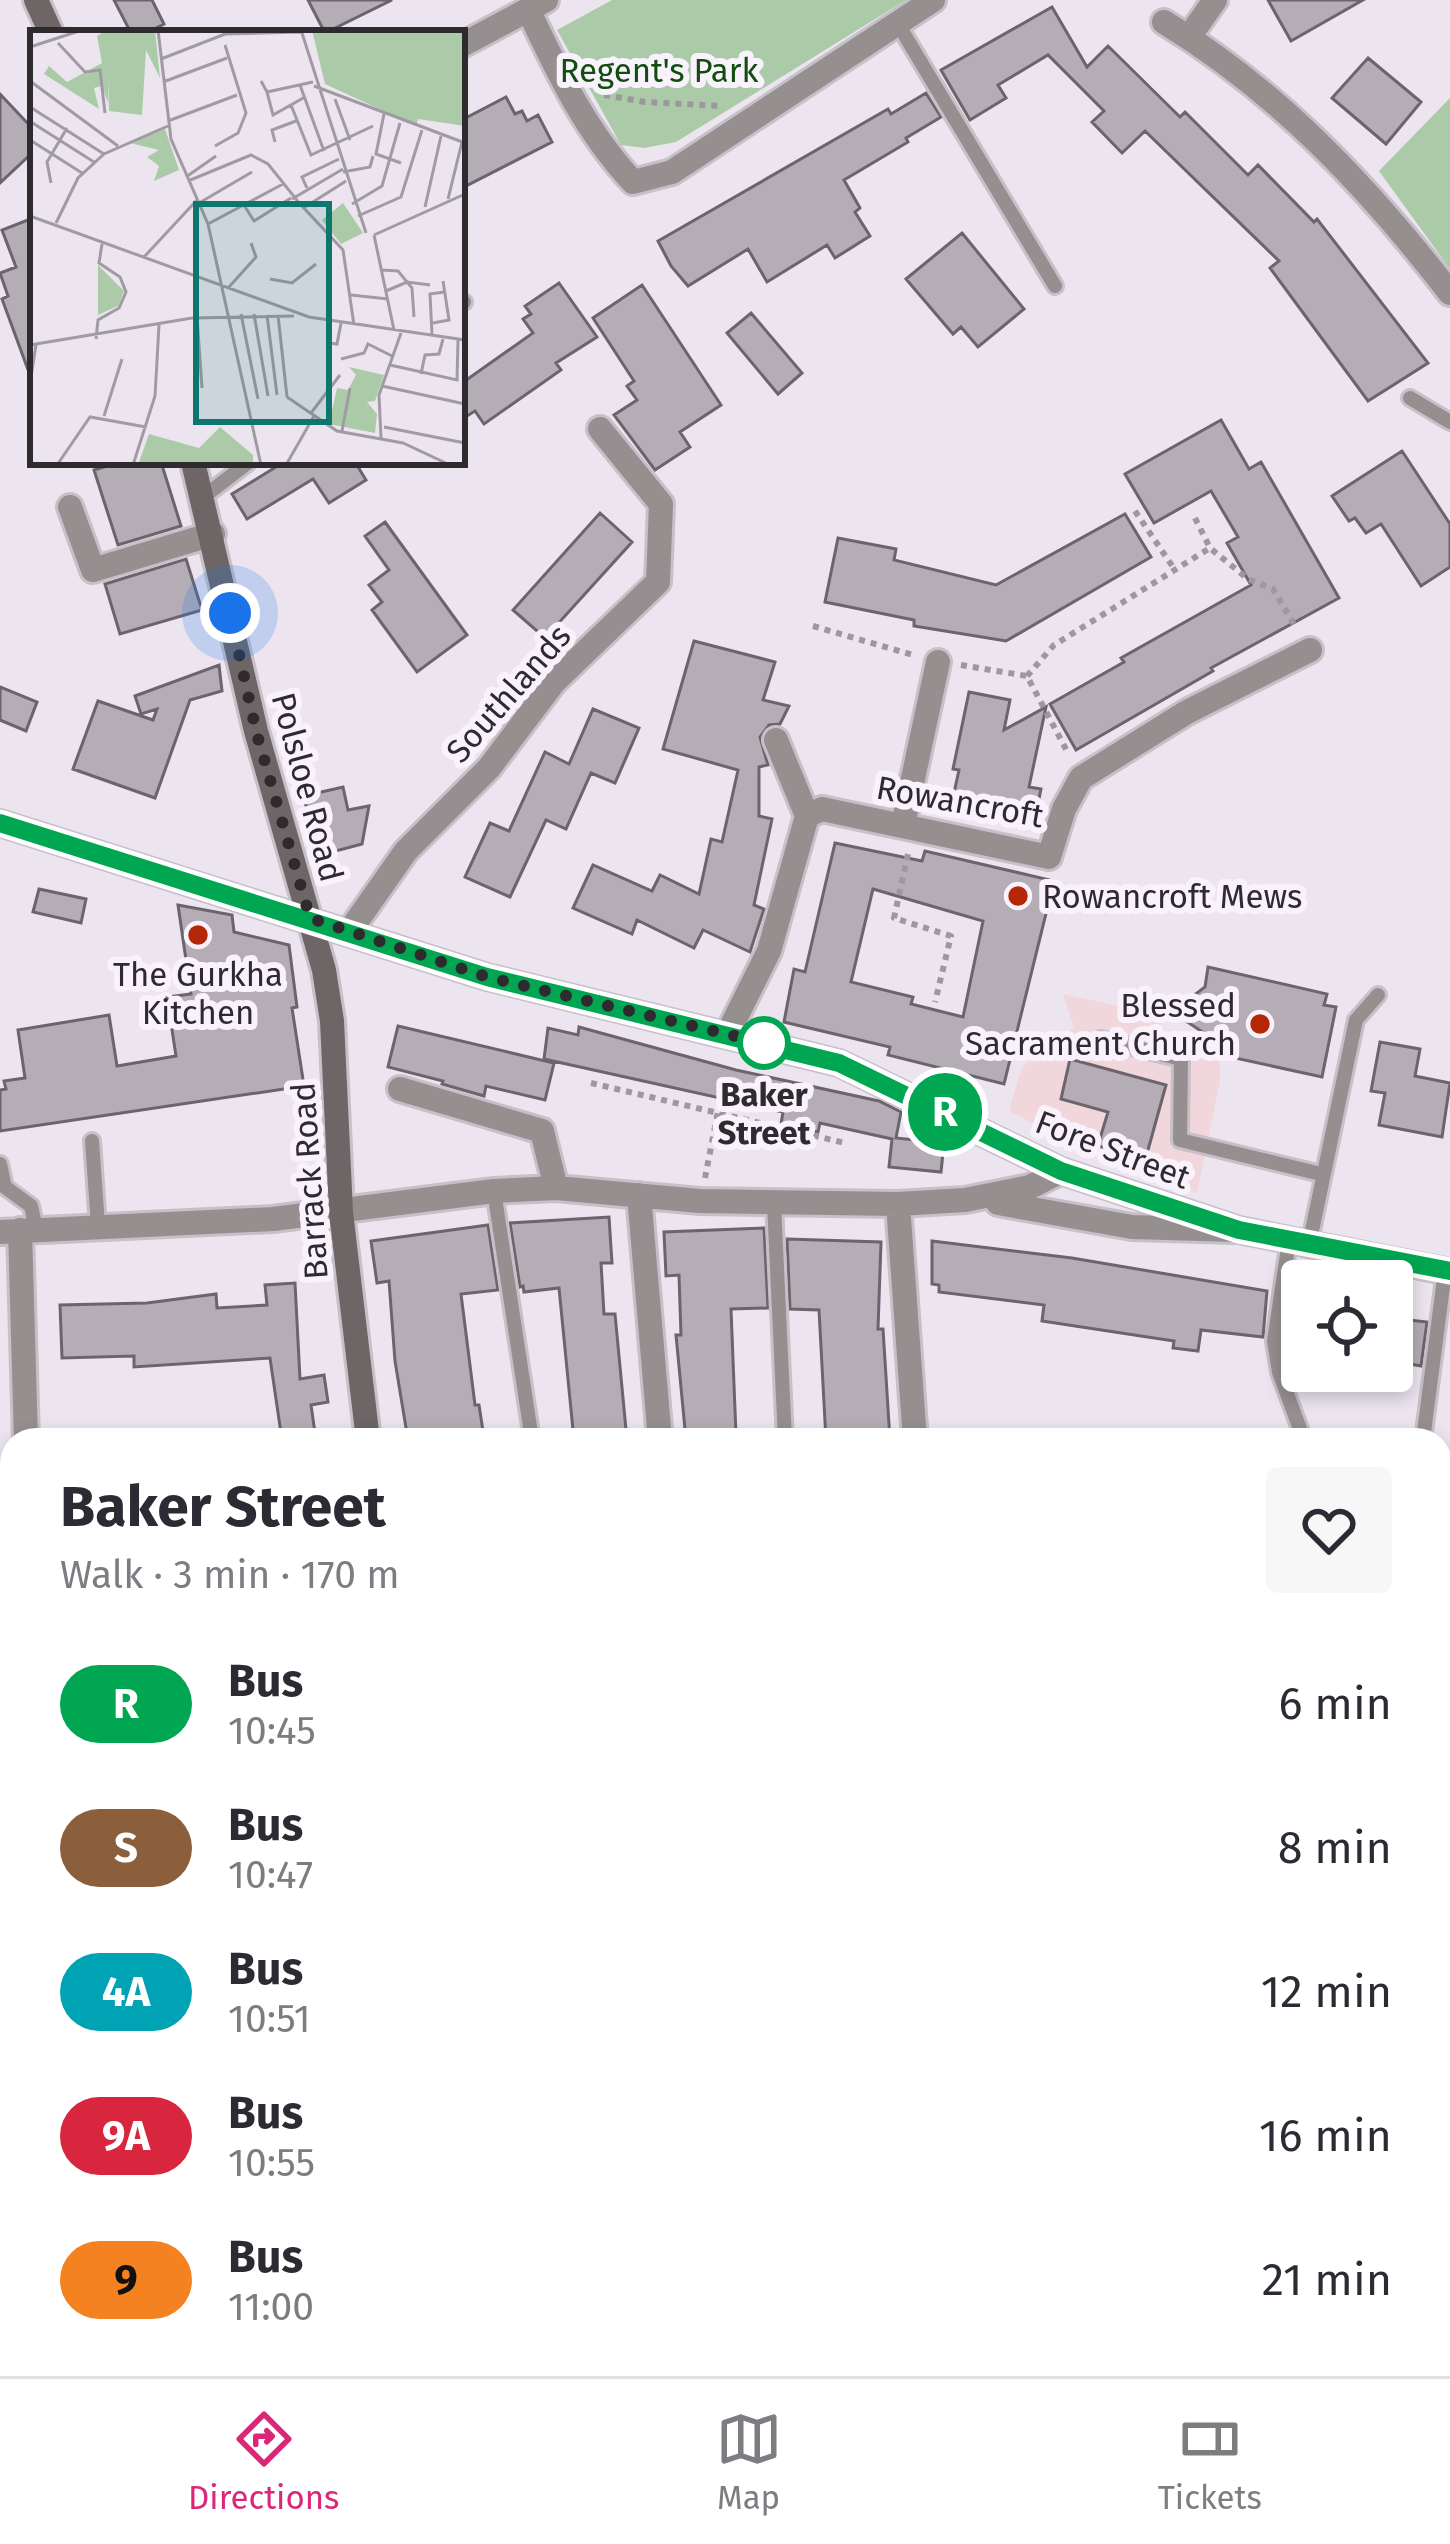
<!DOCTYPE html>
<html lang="en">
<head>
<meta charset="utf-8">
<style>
	:root { --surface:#fff; --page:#f7f7f7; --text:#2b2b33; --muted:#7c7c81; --line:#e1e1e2; --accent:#db2777 }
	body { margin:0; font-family:"Fira Sans",sans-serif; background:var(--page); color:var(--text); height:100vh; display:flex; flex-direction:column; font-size:45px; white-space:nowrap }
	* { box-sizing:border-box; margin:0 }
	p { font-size:39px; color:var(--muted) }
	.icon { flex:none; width:66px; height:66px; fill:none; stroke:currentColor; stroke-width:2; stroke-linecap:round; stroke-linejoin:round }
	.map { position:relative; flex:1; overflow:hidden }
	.side { position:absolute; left:0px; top:1428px; width:1452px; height:948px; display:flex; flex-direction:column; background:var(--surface); border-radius:36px 36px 0 0; box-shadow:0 6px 18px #0003 }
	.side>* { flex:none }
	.badge { padding:0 24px; border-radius:39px; font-size:42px; line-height:78px }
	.controls { position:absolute; left:1281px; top:1260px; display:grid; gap:24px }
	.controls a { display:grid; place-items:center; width:132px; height:132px; border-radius:12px; background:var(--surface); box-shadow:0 6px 18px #0003; font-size:60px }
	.you { position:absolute; width:60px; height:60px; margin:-30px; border:9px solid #fff; border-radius:50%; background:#1a73e8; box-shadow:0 0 0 18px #1a73e833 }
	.map>.badge { position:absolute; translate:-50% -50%; box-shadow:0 0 0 6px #fff }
	.round { display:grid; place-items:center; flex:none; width:126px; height:126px; border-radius:12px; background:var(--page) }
	.head { display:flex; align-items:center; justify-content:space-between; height:204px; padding:0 60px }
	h1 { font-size:57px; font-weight:700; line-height:90px }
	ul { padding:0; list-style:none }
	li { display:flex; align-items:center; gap:36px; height:144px; padding:0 60px }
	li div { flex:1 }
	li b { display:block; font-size:45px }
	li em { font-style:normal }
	li .badge { min-width:132px; font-weight:700; text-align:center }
	.tab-bar { display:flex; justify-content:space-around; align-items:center; height:168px; border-top:3px solid var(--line); background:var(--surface); font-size:33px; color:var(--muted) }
	.tab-bar a { display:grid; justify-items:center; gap:6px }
	.tab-bar .current { color:var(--accent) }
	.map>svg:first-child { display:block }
</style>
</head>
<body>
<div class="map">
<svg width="1450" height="2376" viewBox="0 0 1450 2376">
	<rect width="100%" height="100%" fill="#ece5f0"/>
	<path fill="#f1d6dc" d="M1063 994 1160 1015 1161 1028 1181 1050 1207 1060H1220V1081L1197 1193 1100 1158 1009 1111 1022 1067 1074 1028Z"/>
	<path fill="#e5d9eb" d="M0 1770 12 1772V2364H590L593 2376H0Z
		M666 2364H1323L1340 2376H668Z"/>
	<path fill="#abcba8" d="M612 0H906L676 142 644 148 621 145 557 30Z
		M1450 98V269L1379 171Z"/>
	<path fill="#618eb9" d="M0 2117 12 2130V2171L6 2176 0 2170Z"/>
	<path fill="#b5adb5" stroke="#6c646c" stroke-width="3" fill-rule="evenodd" d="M114 0H152L164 24 146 33H131Z
		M308 0H392L325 33Z
		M1268 0H1363L1291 41Z
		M1052 7 1087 67 1108 46 1180 117 1185 112 1248 175 1258 165 1314 222 1317 219 1428 363 1368 401 1270 268 1279 261 1145 131 1122 153 1092 122 1104 111 1048 55 998 85 1006 98 970 120 941 70Z
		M1368 58 1421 102 1386 144 1332 98Z
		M926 93 941 117 906 138 908 142 844 180 860 208 855 212 870 236 835 258 827 245 767 282 748 249 688 286 671 266 658 241 888 109 891 114Z
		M0 94 33 129V152L0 183Z
		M506 97 515 114 522 111 527 121 538 115 552 142 462 188V120Z
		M33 218V374L30 375 2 299 8 296 0 273 16 267 2 230Z
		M962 233 1024 309 978 347 961 327 953 334 906 279Z
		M559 283 597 337 556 363 561 370 484 424 475 411 462 419V383L533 333 523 319 531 314 525 306Z
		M642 285 721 405 680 432 690 447 655 470 614 415 637 400 627 386 634 381 593 318Z
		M751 313 802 373 778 394 727 333Z
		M1221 420 1249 469 1261 462 1339 598 1211 668 1213 671 1076 750 1050 704 1124 662 1121 658 1251 585 1227 543 1238 537 1211 491 1154 523 1125 474Z
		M1402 451 1450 524V567L1421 586 1381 524 1366 533 1355 518 1349 521 1332 496Z
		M120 462H161L181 526 118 545 94 470Z
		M284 462H355L366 480 329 503 313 479 247 519 232 494Z
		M600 513 632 542 545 638 513 610Z
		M1125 514 1151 557 1006 641 914 626V620L825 602 838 538 896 549 894 560 996 585Z
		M385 522 467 635 417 672 372 610 382 602 369 585 389 570 365 536Z
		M186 559 202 610 120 634 105 584Z
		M694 641 775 662 763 700 789 706 780 724 769 725 760 737 768 765 759 767V816L772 819 754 905 764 909 750 952 703 930 694 948 637 920 632 934 573 908 593 865 652 891 660 875 699 894 711 839 722 842 738 770 663 749Z
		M219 665 222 691 190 700 155 798 73 769 98 701 153 720 157 709 141 714 135 696Z
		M0 687 37 702 26 731 0 720Z
		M969 692 1010 700 1004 730 1046 707 1029 787 1041 789 1033 828 950 811 959 770 953 769Z
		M593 709 639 728 615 783 591 773 566 829 546 820 510 897 465 877 490 823 509 831 545 752 569 764Z
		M343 787 348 810 369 806 362 844 317 856 304 796Z
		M835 843 922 861 925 851 1054 881 1004 1084 888 1055 890 1047 784 1022 794 969 805 972ZM873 889 983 921 963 1017 911 1004 913 997 851 982Z
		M39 889 86 899 81 923 33 912Z
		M178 905 232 915 234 932 289 945 297 1007 292 1008 304 1086 0 1131V1090L6 1089 4 1081 25 1078 18 1030 109 1015 117 1066 176 1056 167 997 191 994Z
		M1208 967 1327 994 1324 1005 1336 1007 1322 1077 1208 1052 1207 1035 1180 1017 1181 1005 1205 987Z
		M398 1026 554 1063 545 1100 486 1086 484 1096 442 1084 443 1081 388 1067Z
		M579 1027 736 1070 879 1101 901 1112 896 1138 944 1143 941 1172 889 1167 892 1139 820 1123 818 1132 781 1124 783 1112 544 1059 548 1028 578 1035Z
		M1380 1042 1420 1049 1415 1076 1450 1083 1442 1137 1379 1125 1385 1093 1371 1091Z
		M1070 1059 1166 1085 1143 1168 1098 1145 1108 1112 1061 1099Z
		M609 1217 612 1263H601L604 1314H615L627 1440H574L559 1288 524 1292 523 1286 520 1287 510 1223Z
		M488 1225 498 1290 461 1294 475 1405H479L483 1431 456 1434 457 1440H408L395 1361 389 1281 377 1283 371 1241Z
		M764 1228 768 1308 731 1309 736 1435H722L723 1440H686L676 1335H681L679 1275 666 1276 664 1232Z
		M787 1239 881 1242 878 1329H883L890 1440H826L819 1310 790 1309Z
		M932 1241 1072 1258 1267 1291 1263 1337 1201 1330 1198 1351 1173 1348 1174 1341 1042 1321 1044 1305 939 1292V1285L932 1284Z
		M295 1283 300 1379 324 1375 328 1402 311 1405 316 1440H282L270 1358 134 1367V1356L62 1358 60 1305 147 1303 216 1294 217 1308 267 1305 265 1285Z
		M1292 1299 1302 1300V1340L1286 1339Z
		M1392 1318 1427 1322 1421 1366 1392 1361Z"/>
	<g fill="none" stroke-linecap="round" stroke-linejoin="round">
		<defs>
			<path id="lane" d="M898 24 1055 286
				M462 303 464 302
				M1410 398 1450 422
				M202 498 249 462
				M1101 1039 1181 1059 1180 1140 1321 1174
				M92 1141 98 1226
				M0 1164 5 1187 31 1206 36 1229
				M494 1191 532 1440
				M774 1204 785 1440
				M1289 1241 1274 1341 1279 1372 1304 1440
				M1309 1245 1356 1020 1378 995
				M1423 1440 1445 1271
				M1440 1518 1450 1520
				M1174 2376 1175 2367"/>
			<path id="street" d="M528 9C557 71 586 132 633 182L672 172 933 0
				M1164 22C1279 92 1368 187 1450 293
				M1189 37 1215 0
				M462 45 546 0
				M70 507 93 570 213 534
				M807 816 822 809 1049 857 1064 809 1081 778 1187 712 1310 650
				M903 825 938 662
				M349 932 406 851 489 768 554 682 658 582 661 504 600 429
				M728 1033 769 951 807 816 776 740
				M400 1089 542 1131 556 1188
				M639 1195 660 1440
				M998 1203 1132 1227 1236 1230
				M898 1204 915 1440
				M20 1230 26 1440
				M0 1232 273 1219 494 1191 556 1188 700 1201 898 1204 965 1200 1030 1187 1061 1171
				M1440 2012 1450 2000
				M1371 2364 1387 2376
				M1248 2376 1255 2364"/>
			<path id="secondary" d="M36 0 51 33
				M193 462 256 731 324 970 332 1021 341 1212 368 1440
				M0 823 487 977 839 1063 1061 1171 1239 1230 1450 1272
				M620 2364 623 2376"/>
		</defs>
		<use href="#lane" stroke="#c6c0c9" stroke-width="20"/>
		<use href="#street" stroke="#c6c0c9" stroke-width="30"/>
		<use href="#secondary" stroke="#c6c0c9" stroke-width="30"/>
		<path stroke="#9d979f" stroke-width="6" stroke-dasharray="6 6" stroke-linecap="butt" d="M604 95 645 102 722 106
			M1135 511 1175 570
			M1195 518 1210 548 1248 579 1273 589 1295 626
			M813 626 913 655
			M961 665 1027 676 1068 753
			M1027 676 1054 645 1210 548
			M908 854 894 918 951 936 935 1002
			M591 1083 845 1143
			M705 1178 718 1111
			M1440 1646 1450 1653
			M1440 1718 1450 1720"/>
		<use href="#lane" stroke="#958f90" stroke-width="14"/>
		<use href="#street" stroke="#958f90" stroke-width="24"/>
		<use href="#secondary" stroke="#6e6666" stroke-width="24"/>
	</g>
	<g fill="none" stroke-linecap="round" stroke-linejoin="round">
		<defs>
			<path id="line" d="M0 823 487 977 839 1063 1061 1171 1239 1230 1450 1271"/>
		</defs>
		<use href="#line" stroke="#fff" stroke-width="27"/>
		<use href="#line" stroke="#00a651" stroke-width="18"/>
		<path stroke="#2e2b2f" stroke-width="12" stroke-dasharray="0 21.6" d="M230 613 256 731 310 918 487 977 764 1043"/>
	</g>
	<g fill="#b42807" stroke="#f9f2fd" stroke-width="4.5">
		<circle cx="1018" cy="896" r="12"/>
		<circle cx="198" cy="935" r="12"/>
		<circle cx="1260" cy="1024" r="12"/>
	</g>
	<circle fill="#fff" stroke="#00a651" stroke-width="6" cx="764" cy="1043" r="24"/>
	<g text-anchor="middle" stroke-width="12" stroke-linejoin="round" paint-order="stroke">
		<g font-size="33" fill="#114d0d" stroke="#f9f2fd">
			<text x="659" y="82">Regent's Park</text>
		</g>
		<g font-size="33" fill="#2e2b2f" stroke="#f9f2fd">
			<text transform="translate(508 693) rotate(-49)" y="12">Southlands</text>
			<text transform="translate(308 787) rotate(75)" y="12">Polsloe Road</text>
			<text transform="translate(960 801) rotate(10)" y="12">Rowancroft</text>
			<text transform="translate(1113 1149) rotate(21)" y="12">Fore Street</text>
			<text transform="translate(309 1181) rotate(-94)" y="12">Barrack Road</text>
		</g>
		<g font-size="33" fill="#2e2b2f" stroke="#f9f2fd" text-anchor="start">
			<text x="1042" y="908">Rowancroft Mews</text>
			<text x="198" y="986" text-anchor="middle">The Gurkha<tspan x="198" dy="38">Kitchen</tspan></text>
			<text x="1236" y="1017" text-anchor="end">Blessed<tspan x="1236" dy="38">Sacrament Church</tspan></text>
		</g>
		<g font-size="33" font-weight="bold" fill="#2e2b2f" stroke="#f9f2fd">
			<text x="764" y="1106">Baker<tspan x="764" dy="38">Street</tspan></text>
		</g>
	</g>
	<g transform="translate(30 30)">
		<rect width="435" height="435" fill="#ece5f0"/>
		<path d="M76 0H125L130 48 116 20 112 85 79 81 78 47V73L72 56 64 58 69 79 14 44 19 36 37 52 72 33 67 6ZM282 0H435V96L388 89 386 96 295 54ZM135 99 149 140 124 151 129 136 117 127 129 120 100 113ZM313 173 333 203 311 214 292 190ZM68 235 94 261 88 276 68 285ZM319 337 354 345 345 371 337 372 347 384 345 403 299 394 307 358 318 360 326 345ZM190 397 223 425V435H108L119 404 169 418Z" fill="#abcba8"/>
		<path fill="none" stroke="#a09ba3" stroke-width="3" d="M128 0 141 109 178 194 231 435M271 0 336 203M28 13 55 42 70 40 75 83M0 17 52 0M131 29 195 4 271 2M0 51 88 116M231 51 237 62 283 52M133 52 197 28M270 55 294 121M284 56 435 113M237 62 243 85 275 67M305 69 320 110M261 75 281 125 343 96M0 77 74 124M354 84 346 124 371 133M138 91 207 65M1 92 64 132M0 110 52 143M245 112 242 100 266 91M185 116 208 103 216 83 195 15M313 142 340 137 343 126M156 147 186 126M158 151 221 125 238 134 270 174M21 153 17 132 37 98M277 158 272 147 309 129M262 169 313 139M418 169 432 112M169 173 222 142M322 174 352 156 370 93M214 175 224 191 261 168M272 176 313 220 324 295M275 177 316 151M395 177 411 106M0 186 279 287 435 310M328 186 371 167 392 100M26 193 48 148 74 124 138 96M178 194 253 154M344 205 435 164M344 205 364 300M114 227 167 170M352 240 368 241 382 258 384 287M240 249 262 253 286 234M199 257 226 227 221 213M356 261 377 252 400 255M321 265 358 269M211 284 228 369M224 284 238 366M237 285 247 365M248 285 257 367M167 287 172 358M298 291V313L307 314 311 293M403 293 419 290 413 251M402 305 400 264 414 262M66 309 68 290 89 278 96 262 90 247 69 233 72 214M0 315 162 288 264 286M311 329 334 323 338 314 362 326M360 335 427 350 428 310M391 344 395 325 409 324 413 309M0 353 6 315M352 356 435 374M257 367 307 401 373 413 420 435M281 383 310 345M74 386 92 329M354 397 435 413M312 401 320 358M351 408 349 365 371 303M27 435 60 387 116 397M103 435 125 366 129 295M256 435 284 386"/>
		<path fill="#0f766e" fill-opacity="0.15" stroke="#0f766e" stroke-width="6" d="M166 174H299V392H166Z"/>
		<rect width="435" height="435" fill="none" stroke="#2e2b2f" stroke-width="6"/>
	</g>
</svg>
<div class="controls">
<a><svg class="icon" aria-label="locate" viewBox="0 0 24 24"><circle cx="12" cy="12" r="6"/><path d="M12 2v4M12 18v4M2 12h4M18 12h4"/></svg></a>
</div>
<div class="you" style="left:230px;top:613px"></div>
<b class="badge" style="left:945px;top:1112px;background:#00a651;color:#fff">R</b>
<section class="side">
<div class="head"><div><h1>Baker Street</h1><p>Walk · 3 min · 170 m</p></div><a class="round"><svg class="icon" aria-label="heart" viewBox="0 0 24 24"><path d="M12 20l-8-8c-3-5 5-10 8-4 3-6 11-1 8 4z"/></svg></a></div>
<ul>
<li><span class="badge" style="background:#00a651;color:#fff">R</span><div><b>Bus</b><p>10:45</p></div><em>6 min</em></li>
<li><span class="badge" style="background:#8b5e3c;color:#fff">S</span><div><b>Bus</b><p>10:47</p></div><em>8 min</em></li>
<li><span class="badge" style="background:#00a3b4;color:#fff">4A</span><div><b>Bus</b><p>10:51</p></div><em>12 min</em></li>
<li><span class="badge" style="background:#d7263d;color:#fff">9A</span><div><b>Bus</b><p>10:55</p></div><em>16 min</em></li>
<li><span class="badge" style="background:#f58220;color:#111">9</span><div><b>Bus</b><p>11:00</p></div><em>21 min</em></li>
</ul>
</section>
</div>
<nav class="tab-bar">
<a class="current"><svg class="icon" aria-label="directions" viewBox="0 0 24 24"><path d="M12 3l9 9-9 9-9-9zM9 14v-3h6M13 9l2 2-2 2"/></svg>Directions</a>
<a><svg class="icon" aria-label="map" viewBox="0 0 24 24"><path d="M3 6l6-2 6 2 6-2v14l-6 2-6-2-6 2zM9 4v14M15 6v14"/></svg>Map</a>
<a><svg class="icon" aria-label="tickets" viewBox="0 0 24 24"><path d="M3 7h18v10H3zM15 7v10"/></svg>Tickets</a>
</nav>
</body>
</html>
